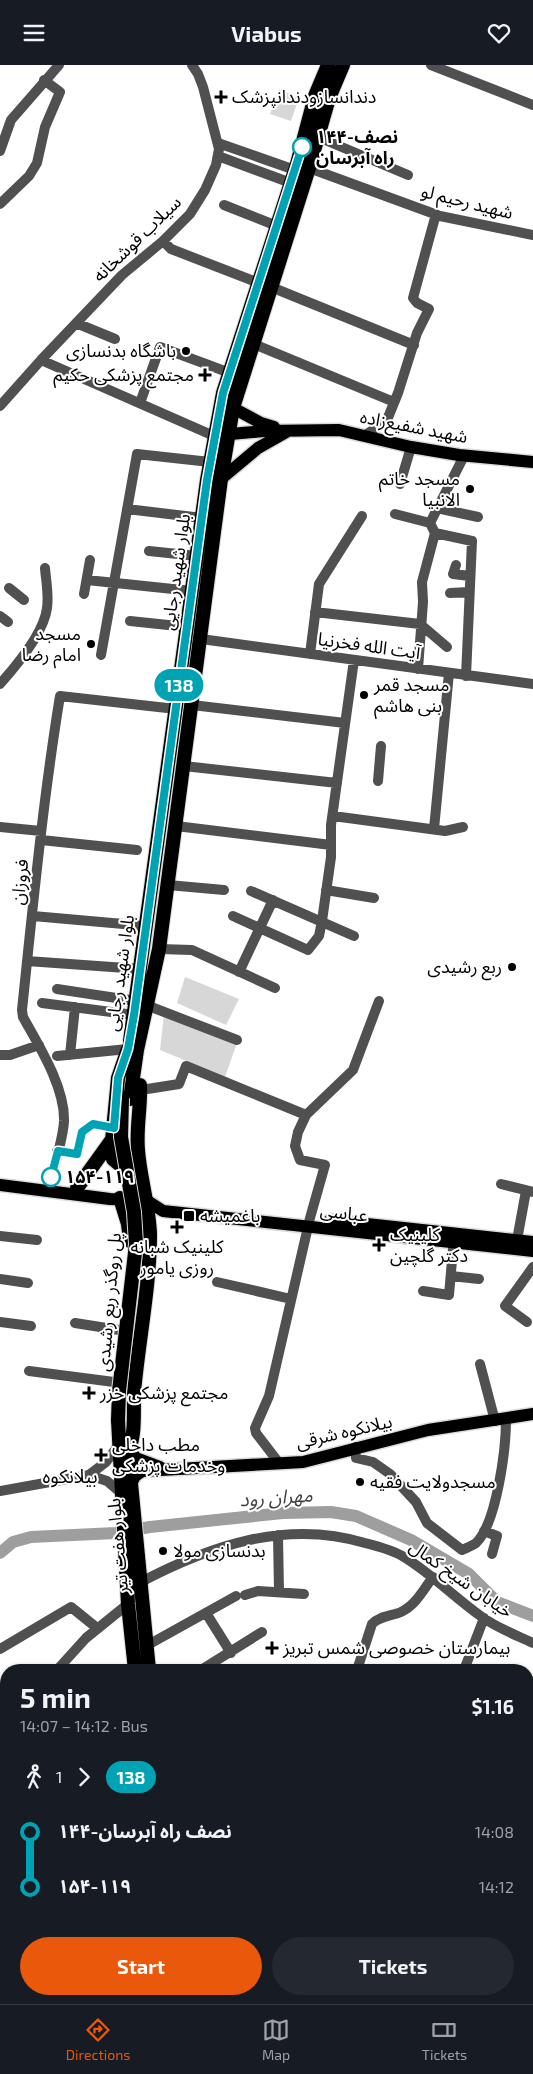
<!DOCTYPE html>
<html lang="en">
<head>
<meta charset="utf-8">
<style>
	:root { --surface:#171b24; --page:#242831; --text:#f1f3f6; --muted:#9ea1a6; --line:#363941; --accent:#ea580c }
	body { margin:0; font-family:"Exo 2","Noto Sans Arabic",sans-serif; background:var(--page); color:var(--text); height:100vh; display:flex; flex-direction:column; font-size:19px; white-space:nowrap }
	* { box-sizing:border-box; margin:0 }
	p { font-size:16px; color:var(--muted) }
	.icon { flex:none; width:28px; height:28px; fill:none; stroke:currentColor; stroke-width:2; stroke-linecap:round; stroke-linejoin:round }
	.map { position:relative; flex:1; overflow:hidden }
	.sheet { position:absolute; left:0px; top:1599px; width:534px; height:341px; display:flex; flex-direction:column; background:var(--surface); border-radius:20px 20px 0 0; box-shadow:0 1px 4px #0004 }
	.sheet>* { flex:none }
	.badge { padding:0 10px; border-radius:16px; font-size:18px; line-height:32px }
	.map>.badge { position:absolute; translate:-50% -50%; box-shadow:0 0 0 2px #fff }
	.legs { display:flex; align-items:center; gap:8px; height:55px; padding:0 20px; font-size:16px }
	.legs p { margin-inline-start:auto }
	.headline { display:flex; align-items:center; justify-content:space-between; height:85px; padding:0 20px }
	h1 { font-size:28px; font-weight:700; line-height:38px }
	.action { display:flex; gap:10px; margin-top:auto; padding:10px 20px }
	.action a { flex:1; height:58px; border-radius:30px; background:var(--accent); color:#fff; font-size:20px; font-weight:700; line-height:58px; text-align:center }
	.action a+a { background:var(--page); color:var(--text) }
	ul { padding:0 20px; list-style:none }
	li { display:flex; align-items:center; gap:18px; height:55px; font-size:19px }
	li i { display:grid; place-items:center; width:8px; height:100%; margin:0 6px; background:currentColor }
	li i::after { content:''; width:12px; height:12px; margin:-6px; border:4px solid; border-radius:50%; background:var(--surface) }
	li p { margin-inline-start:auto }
	li:first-child i { background:linear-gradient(#0000 50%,currentColor 0) }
	li:last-child i { background:linear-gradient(currentColor 50%,#0000 0) }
	header { display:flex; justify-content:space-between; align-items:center; height:65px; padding:0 20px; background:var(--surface); font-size:22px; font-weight:700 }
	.tab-bar { display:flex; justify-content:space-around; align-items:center; height:70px; border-top:1px solid var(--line); background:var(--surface); font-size:14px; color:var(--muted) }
	.tab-bar a { display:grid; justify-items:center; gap:2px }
	.tab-bar .active { color:var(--accent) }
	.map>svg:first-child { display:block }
</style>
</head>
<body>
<header><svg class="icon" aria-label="menu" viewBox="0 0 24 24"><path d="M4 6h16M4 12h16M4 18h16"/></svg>Viabus<svg class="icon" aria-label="heart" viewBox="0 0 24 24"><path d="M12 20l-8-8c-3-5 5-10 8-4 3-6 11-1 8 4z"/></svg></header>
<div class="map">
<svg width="533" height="1939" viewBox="0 0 533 1939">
	<rect width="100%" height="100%" fill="#fff"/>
	<path fill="#d7d7d7" d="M279 24 299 33 291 56 270 49Z
		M185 912 239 934 226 960 177 938Z
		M164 949 237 978 225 1012 160 985Z
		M0 1792 6 1794V1882L0 1879Z
		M202 1934H298L304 1939H198Z
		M315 1934H438L437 1939H314Z"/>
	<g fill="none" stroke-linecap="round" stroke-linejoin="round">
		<path stroke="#9e9e9e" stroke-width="12" d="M0 1488 13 1477 31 1472 116 1468 150 1462 283 1448 331 1447 356 1451 411 1475 469 1509 497 1537 533 1551"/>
		<defs>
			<path id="major" d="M233 343 261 358 274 362
				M219 370 264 366 339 365 411 382 459 390 533 397
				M221 414 258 383 288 366
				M0 1120 110 1134 146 1135 163 1146 533 1186
				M330 1155 533 1177
				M129 1385 136 1393 160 1402
				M132 1417 135 1411 142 1406 303 1397 428 1365 533 1349"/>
			<path id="highway" d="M130 976 207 415 223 328 297 99 315 31 328 0
				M128 984 118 1013 111 1086 113 1094 119 1099 136 1097
				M130 1034 137 985 159 884 221 414 233 343 309 103 329 33 343 0
				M77 1123 113 1073
				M120 1133 128 1159 130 1176
				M118 1355 128 1539 135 1605
				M127 1377 149 1605
				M129 1385C137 1364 132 1339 135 1317 140 1268 150 1218 150 1169 149 1140 140 1113 138 1085 136 1063 141 1042 140 1020
				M141 1934 142 1939
				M175 1939 176 1934"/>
		</defs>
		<use href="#major" stroke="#dbdbdb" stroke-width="15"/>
		<use href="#highway" stroke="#dbdbdb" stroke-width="16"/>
		<path stroke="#505050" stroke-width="10" d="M431 0 533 40
			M318 72 408 110
			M218 78 295 105
			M0 86 11 55 59 0
			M218 91 291 118
			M309 103 440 151 533 170
			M0 139 29 111 37 98 45 62 60 27 44 15
			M224 140 277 161
			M163 176 171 184 259 218
			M271 222 414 280
			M76 258 115 274
			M254 279 394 337
			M41 295 214 371
			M140 338 160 282 230 308
			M0 341 41 295 122 210 163 176 190 149 205 125 216 100 219 84 203 22 198 9 192 0
			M364 371 387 355 398 328 417 268 429 244 417 238 413 233 436 149
			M400 419 411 382
			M437 443 478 452
			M127 444 202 453
			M395 449 430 458
			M435 468 472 476 466 611
			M149 486 197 491
			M456 500 453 509 470 511
			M87 515 192 526
			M9 523 24 535
			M450 528 469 527
			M84 529 90 495
			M315 547 420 559 447 582
			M0 551 8 557
			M130 556 187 562
			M201 574 533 619
			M310 589 319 519 362 451
			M101 590 137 389 210 397
			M418 604 423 537 422 517 435 468 430 458 464 391
			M0 619C17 600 44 568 47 543 49 530 46 516 45 503
			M192 640 345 658
			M184 701 337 718
			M378 716 381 681
			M333 751 445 766 463 762
			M176 761 331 780
			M0 762 41 766
			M434 764 449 608
			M41 775 137 785
			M168 820 224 825
			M326 825 374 833
			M251 826 354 871
			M33 851 146 861
			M233 851 308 885 319 871 322 856 331 792V760L354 595
			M159 884 192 885 275 923
			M27 896 140 904
			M239 907 273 835
			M57 924 136 936
			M42 938 134 950
			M146 940 237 975
			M0 990H10L39 980
			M70 990 75 942
			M57 991 128 984
			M141 1025 179 1019 186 1001 306 1050
			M57 1086 77 1089 82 1067 93 1059 114 1063
			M51 1112C56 1095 63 1074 64 1056 65 1022 39 981 23 952L22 945C33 840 43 735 60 631L176 644
			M501 1119 533 1127
			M0 1171 37 1175
			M517 1175 526 1126
			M451 1211 479 1214
			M0 1214 28 1218
			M217 1217 291 1234
			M423 1226 449 1230 454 1172
			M0 1257 31 1261
			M527 1257 505 1241 533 1202
			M75 1258 119 1265
			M480 1299 495 1356
			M29 1306 114 1317
			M355 1382 356 1393 373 1397 390 1409 416 1437 427 1458 462 1485C466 1483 472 1481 476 1478 497 1458 506 1383 506 1354
			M279 1398 256 1368 255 1363 269 1331 310 1153 325 1100 300 1095 295 1081 298 1067 306 1050 353 1005 379 936
			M89 1410 107 1416 121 1428
			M0 1426 89 1410 106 1397 118 1381
			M484 1466 497 1471 492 1489
			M278 1470 279 1527
			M139 1518C209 1481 286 1454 365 1478 377 1481 393 1485 404 1492 432 1509 455 1533 482 1552 497 1563 516 1570 533 1578
			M245 1530 258 1526 304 1529
			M206 1548 231 1588
			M146 1581 236 1531
			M0 1584 71 1542 97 1563
			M57 1605 86 1573 128 1539
			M201 1605 262 1567
			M357 1605 372 1559C379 1551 392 1551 401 1547 416 1540 423 1525 433 1512
			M464 1605 484 1553
			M0 1639 6 1645
			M528 1700 533 1702
			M0 1701 4 1703
			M0 1883 6 1886
			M98 1934 103 1939
			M447 1939 448 1934"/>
		<use href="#major" stroke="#000" stroke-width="12"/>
		<use href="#highway" stroke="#000" stroke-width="14"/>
		<defs>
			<path id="highway-bridge" d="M118 1355 119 1326 136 1179 134 1147 121 1072 122 1033"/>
		</defs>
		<use href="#highway-bridge" stroke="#dbdbdb" stroke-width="16" stroke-linecap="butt"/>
		<use href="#highway-bridge" stroke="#000" stroke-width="14"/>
	</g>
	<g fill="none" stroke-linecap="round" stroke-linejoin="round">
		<defs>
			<path id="line-1" d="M51 1112 58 1086 77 1089 82 1067 93 1059 114 1063 118 1013 128 984 134 950 207 415 223 328 302 82"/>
		</defs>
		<use href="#line-1" stroke="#fff" stroke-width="11"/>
		<use href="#line-1" stroke="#00a3b4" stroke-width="8"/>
	</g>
	<g fill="#000" stroke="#fff" stroke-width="2">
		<path d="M218.5 24.5h5v5h5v5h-5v5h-5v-5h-5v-5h5z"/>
		<circle cx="186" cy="286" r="5"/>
		<path d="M202.5 302.5h5v5h5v5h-5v5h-5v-5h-5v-5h5z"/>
		<circle cx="470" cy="424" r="5"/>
		<circle cx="91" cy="579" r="5"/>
		<circle cx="364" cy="630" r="5"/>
		<circle cx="512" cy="902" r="5"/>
		<rect x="183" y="1145" width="12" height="12" rx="2.5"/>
		<path d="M174.5 1154.5h5v5h5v5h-5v5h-5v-5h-5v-5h5z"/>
		<path d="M376.5 1172.5h5v5h5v5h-5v5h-5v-5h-5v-5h5z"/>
		<path d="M86.5 1320.5h5v5h5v5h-5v5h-5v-5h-5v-5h5z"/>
		<path d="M98.5 1382.5h5v5h5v5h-5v5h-5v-5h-5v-5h5z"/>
		<circle cx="360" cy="1417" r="5"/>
		<circle cx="163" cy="1486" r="5"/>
		<path d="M269.5 1575.5h5v5h5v5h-5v5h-5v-5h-5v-5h5z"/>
	</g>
	<g fill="#fff" stroke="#00a3b4" stroke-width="2.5">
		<circle cx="302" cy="82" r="9"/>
		<circle cx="51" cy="1112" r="9"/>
	</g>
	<g text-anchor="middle" stroke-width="4" stroke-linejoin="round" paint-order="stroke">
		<g font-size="18" fill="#000" stroke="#fff" text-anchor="start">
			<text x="232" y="38">دندانسازودندانپزشک</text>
			<text x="176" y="292" text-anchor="end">باشگاه بدنسازی</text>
			<text x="194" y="316" text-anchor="end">مجتمع پزشکی حکیم</text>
			<text x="460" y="420" text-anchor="end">مسجد خاتم<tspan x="460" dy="21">الانبیا</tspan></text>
			<text x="81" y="575" text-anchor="end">مسجد<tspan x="81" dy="21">امام رضا</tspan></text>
			<text x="374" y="626">مسجد قمر<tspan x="374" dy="21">بنی هاشم</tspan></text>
			<text x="502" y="908" text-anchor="end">ربع رشیدی</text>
			<text x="200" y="1157">باغمیشه</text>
			<text x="390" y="1176">کلینیک<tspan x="390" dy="21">دکتر گلچین</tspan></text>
			<text x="177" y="1188" text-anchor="middle">کلینیک شبانه<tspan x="177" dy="21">روزی یامور</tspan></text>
			<text x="100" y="1334">مجتمع پزشکی خزر</text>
			<text x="112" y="1386">مطب داخلی<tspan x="112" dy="21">وخدمات پزشکی</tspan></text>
			<text x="370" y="1423">مسجدولایت فقیه</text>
			<text x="173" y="1492">بدنسازی مولا</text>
			<text x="283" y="1589">بیمارستان خصوصی شمس تبریز</text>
		</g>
		<g font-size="18" font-weight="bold" fill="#000" stroke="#fff" text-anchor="start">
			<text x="316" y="78">۱۴۴-نصف<tspan x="316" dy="21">راه آبرسان</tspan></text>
			<text x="65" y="1118">۱۵۴-۱۱۹</text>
		</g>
		<g font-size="18" fill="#000" stroke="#fff">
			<text transform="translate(467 137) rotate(14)" y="6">شهید رحیم لو</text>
			<text transform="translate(137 174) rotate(-44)" y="6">سیلاب قوشخانه</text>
			<text transform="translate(414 362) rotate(11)" y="6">شهید شفیع‌زاده</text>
			<text transform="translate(176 507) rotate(-82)" y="6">بلوار شهید رجایی</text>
			<text transform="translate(369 581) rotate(8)" y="6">آیت الله فخرنیا</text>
			<text transform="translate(20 817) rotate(-84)" y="6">فروزان</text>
			<text transform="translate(120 908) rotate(-82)" y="6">بلوار شهید رجایی</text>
			<text transform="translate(344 1148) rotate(7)" y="6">عباسى</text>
			<text transform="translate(109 1237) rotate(-85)" y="6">پل روگذر ربع رشیدی</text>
			<text transform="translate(344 1367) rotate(-13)" y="6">بیلانکوه شرقی</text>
			<text transform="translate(118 1481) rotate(-95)" y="6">بلوار هفت تیر</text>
			<text transform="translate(461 1514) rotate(35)" y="6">خیابان شیخ کمال</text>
		</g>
		<g font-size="19" fill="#000" stroke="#fff">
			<text x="70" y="1418">بیلانکوه</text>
		</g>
		<g font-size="19" font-style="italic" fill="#3f3f3f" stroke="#fff">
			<text transform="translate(276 1432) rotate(-4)" y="7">مهران رود</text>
		</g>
	</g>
</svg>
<b class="badge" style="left:179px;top:620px;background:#00a3b4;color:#fff">138</b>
<section class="sheet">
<div class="headline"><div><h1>5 min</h1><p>14:07 – 14:12 · Bus</p></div><b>$1.16</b></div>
<div class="legs"><svg class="icon" aria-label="walk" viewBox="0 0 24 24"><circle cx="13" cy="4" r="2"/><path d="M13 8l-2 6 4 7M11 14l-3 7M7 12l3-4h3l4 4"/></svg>1<svg class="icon" aria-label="forward" viewBox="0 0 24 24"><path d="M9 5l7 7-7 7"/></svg><b class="badge" style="background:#00a3b4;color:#fff">138</b></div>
<ul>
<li><i style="color:#00a3b4"></i><b>۱۴۴-نصف راه آبرسان</b><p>14:08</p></li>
<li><i style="color:#00a3b4"></i><b>۱۵۴-۱۱۹</b><p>14:12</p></li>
</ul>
<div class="action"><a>Start</a><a>Tickets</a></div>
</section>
</div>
<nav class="tab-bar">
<a class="active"><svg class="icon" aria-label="directions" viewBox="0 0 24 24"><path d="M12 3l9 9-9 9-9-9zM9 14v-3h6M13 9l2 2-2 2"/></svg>Directions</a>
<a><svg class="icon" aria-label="map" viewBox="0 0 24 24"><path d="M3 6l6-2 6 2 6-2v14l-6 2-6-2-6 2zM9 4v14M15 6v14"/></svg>Map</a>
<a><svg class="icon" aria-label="tickets" viewBox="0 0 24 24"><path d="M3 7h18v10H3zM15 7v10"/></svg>Tickets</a>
</nav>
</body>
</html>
